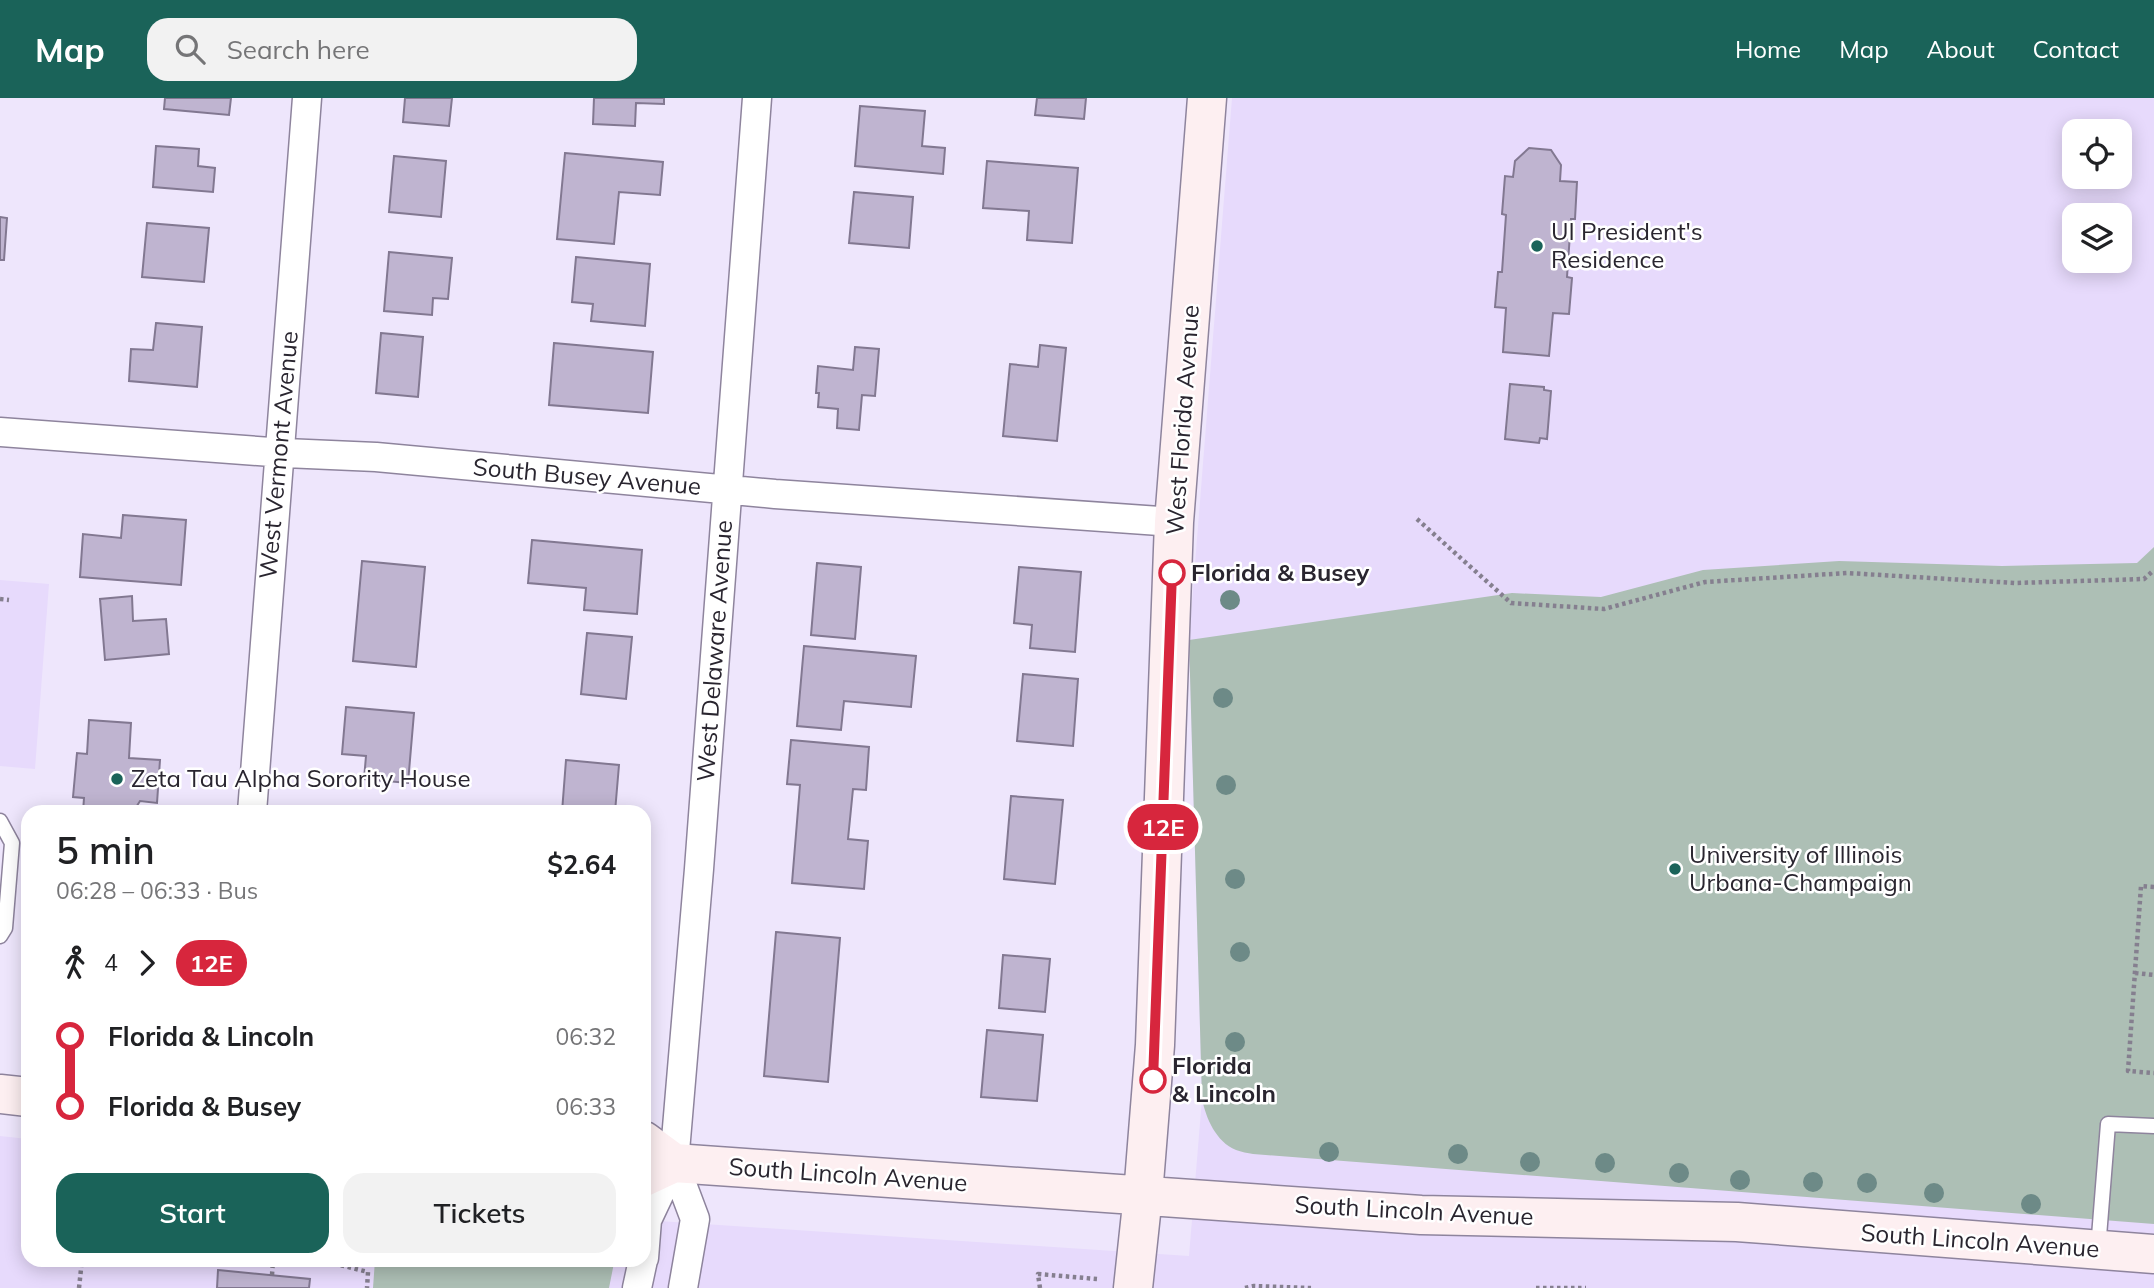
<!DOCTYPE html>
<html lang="en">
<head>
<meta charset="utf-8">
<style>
	:root { --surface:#fff; --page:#f2f2f2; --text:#202124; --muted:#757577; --accent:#1a6359 }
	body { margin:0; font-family:Mulish,sans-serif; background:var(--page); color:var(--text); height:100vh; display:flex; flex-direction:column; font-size:26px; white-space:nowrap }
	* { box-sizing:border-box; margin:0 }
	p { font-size:23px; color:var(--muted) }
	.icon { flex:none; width:38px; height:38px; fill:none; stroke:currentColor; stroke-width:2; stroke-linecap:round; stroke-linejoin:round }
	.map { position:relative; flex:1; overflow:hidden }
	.details { position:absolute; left:21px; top:707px; width:630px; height:462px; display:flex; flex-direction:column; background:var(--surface); border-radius:21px; box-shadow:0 4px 18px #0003 }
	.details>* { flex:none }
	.badge { padding:0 14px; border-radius:23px; font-size:24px; line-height:46px }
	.fabs { position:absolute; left:2062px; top:21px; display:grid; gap:14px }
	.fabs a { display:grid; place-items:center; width:70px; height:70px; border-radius:14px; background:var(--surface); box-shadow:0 4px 18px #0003; font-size:35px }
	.map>.badge { position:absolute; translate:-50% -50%; box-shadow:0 0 0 4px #fff }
	.legs { display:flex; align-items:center; gap:10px; height:77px; padding:0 35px; font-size:23px }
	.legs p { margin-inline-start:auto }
	.headline { display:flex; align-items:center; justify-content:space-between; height:119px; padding:0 35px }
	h1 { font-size:38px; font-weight:600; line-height:52px }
	.button { display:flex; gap:14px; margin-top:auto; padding:14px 35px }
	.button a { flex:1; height:80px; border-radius:21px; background:var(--accent); color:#fff; font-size:28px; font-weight:600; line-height:80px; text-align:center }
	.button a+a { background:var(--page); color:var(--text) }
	ul { padding:0 35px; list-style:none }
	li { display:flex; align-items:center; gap:24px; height:70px; font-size:26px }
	li i { display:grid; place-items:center; width:10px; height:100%; margin:0 9px; background:currentColor }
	li i::after { content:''; width:18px; height:18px; margin:-9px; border:5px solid; border-radius:50%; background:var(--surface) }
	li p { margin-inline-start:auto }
	li:first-child i { background:linear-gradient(#0000 50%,currentColor 0) }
	li:last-child i { background:linear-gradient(currentColor 50%,#0000 0) }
	header { display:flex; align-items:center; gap:42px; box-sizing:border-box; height:98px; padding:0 35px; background:var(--accent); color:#fff }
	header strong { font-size:33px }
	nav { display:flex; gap:38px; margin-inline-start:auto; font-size:24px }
	.search { width:490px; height:63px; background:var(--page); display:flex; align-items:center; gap:18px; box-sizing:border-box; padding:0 24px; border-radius:21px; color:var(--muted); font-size:26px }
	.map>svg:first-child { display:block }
</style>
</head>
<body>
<header>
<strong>Map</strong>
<div class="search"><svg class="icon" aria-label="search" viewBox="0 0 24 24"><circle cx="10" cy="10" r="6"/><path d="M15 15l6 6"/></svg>Search here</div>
<nav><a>Home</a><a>Map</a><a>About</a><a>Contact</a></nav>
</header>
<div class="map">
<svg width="2154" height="1190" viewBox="0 0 2154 1190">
	<rect width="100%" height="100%" fill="#eee6fc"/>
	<path fill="#e7dafc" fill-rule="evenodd" d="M1232 0H2154V1190H0V1038L28 1041V1162H644V1122L1189 1158 1202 1001 1189 542ZM2074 33H2119V79H2074ZM2074 117H2119V163H2074Z
		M0 482 49 486 35 671 0 668Z"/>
	<path fill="#adbfb5" d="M2154 449V1126L1253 1056C1248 1055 1241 1054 1236 1052 1216 1044 1206 1020 1202 1001L1189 542 1512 495 1601 499 1703 472 1839 463 2002 468 2137 465Z
		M375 1162H614V1165L609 1190H373Z"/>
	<path fill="#bfb4d0" stroke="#827891" stroke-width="2" d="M165 0H231L229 17 164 11Z
		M405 0H452L449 28 403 24Z
		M594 0H664V6L636 5 635 28 593 26Z
		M1037 0H1086L1084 21 1035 17Z
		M860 8 925 13 922 48 945 50 943 76 855 68Z
		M156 48 199 51 198 68 215 70 213 94 153 89Z
		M1529 50 1551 52 1561 67 1560 83 1577 84 1575 121H1571L1567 179 1572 180 1569 216 1553 215 1549 258 1503 254 1506 210 1495 209 1498 174H1502L1506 117 1502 116 1505 78 1513 79 1515 63Z
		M565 55 663 64 660 97 619 94 614 146 557 141Z
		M394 58 446 63 441 119 389 114Z
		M987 63 1078 70 1072 145 1027 142 1029 113 983 110Z
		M854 94 913 99 909 150 849 145Z
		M0 119 7 120 4 162H0Z
		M147 125 209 130 204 184 142 179Z
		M389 154 452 160 448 201 433 200 432 217 384 213Z
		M576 159 650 166 645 228 591 223 593 206 572 204Z
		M156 225 202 229 197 289 129 283 131 251 153 252Z
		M381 235 423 239 418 299 376 295Z
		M554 245 653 254 648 315 549 307Z
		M1040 247 1066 250 1057 343 1003 338 1010 266 1038 269Z
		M855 249 879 251 875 298 862 297 859 332 837 330 838 311 818 309 819 295H816L818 268 853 272Z
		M1510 286 1544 289V292L1551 293 1547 341 1540 340 1539 345 1505 341Z
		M123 417 186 422 181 487 80 479 83 436 121 440Z
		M532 442 642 452 637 516 584 512 586 490 528 485Z
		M362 463 425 469 416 569 353 563Z
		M817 465 861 469 855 541 811 537Z
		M1019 469 1081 474 1075 554 1030 550 1032 527 1014 525Z
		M132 498 133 523 166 521 169 556 105 562 100 501Z
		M587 535 632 539 626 601 581 596Z
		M804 548 916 558 911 609 844 603 841 632 797 628Z
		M1023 576 1078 581 1073 648 1017 643Z
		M346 609 414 615 408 685 364 681 366 658 342 656Z
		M89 622 131 625 129 660 160 662 157 705 140 703 135 711 126 714H83L84 700 73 699 77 655 87 656Z
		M791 642 869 649 866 692 853 691 848 741 868 743 864 791 792 785 800 687 787 686Z
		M566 662 619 667 615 714H562Z
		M1011 698 1063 702 1055 786 1004 781Z
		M776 834 840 840 828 984 764 978Z
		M1003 857 1050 861 1045 914 999 910Z
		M987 932 1043 937 1037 1003 981 999Z
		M218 1172 310 1181 309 1190H217Z"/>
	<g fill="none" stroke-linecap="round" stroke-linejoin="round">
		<defs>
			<path id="lane" d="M0 723 12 745 5 830 0 838
				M2098 1151 2108 1026 2154 1028"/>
			<path id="street" d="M0 334 285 355 376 359 775 396 1174 424
				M252 714 307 0
				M674 1065 695 1121 683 1190
				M644 1160 647 1122 674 1065 699 771 757 0
				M637 1190 643 1162"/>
			<path id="secondary" d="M0 996 28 999
				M644 1043 674 1065
				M644 1079 674 1065 1421 1117 1737 1124 2154 1156
				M1133 1190 1143 1097 1155 947 1174 424 1207 0"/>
		</defs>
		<use href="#lane" stroke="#8e849d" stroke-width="17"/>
		<use href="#street" stroke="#8e849d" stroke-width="31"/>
		<use href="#secondary" stroke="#8e849d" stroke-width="41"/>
		<path stroke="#857f8f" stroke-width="4.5" stroke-dasharray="3.5 3.5" stroke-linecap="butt" d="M1417 421 1511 505 1604 511 1705 484 1847 475 2015 485 2144 481 2154 472
			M0 501 9 502
			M2154 789 2141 788 2128 973 2154 975
			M2135 875 2154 877
			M328 1162 336 1166 368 1174 367 1190
			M272 1177 273 1162
			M79 1190 82 1162
			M1040 1190 1038 1176 1097 1181
			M1245 1190 1254 1188 1311 1190
			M1536 1190H1586"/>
		<use href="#lane" stroke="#fff" stroke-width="14"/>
		<use href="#street" stroke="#fff" stroke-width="28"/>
		<use href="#secondary" stroke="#fdeff1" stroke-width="38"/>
	</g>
	<g fill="#6d8a87">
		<circle cx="1230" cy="502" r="10"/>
		<circle cx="1223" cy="600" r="10"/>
		<circle cx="1226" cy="687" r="10"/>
		<circle cx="1235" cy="781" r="10"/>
		<circle cx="1240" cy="854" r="10"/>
		<circle cx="1235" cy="944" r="10"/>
		<circle cx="1329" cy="1054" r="10"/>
		<circle cx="1458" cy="1056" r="10"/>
		<circle cx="1530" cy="1064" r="10"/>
		<circle cx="1605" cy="1065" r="10"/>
		<circle cx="1679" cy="1075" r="10"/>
		<circle cx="1740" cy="1082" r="10"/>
		<circle cx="1813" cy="1084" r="10"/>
		<circle cx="1867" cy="1085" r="10"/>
		<circle cx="1934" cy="1095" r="10"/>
		<circle cx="2031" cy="1106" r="10"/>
	</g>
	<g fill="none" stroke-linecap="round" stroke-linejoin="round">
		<defs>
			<path id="line-1" d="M1153 982 1172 475"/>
		</defs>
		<use href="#line-1" stroke="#fff" stroke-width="16"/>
		<use href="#line-1" stroke="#d7263d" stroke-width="10"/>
	</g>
	<g fill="#1a6359" stroke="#fff" stroke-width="2.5">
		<circle cx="1537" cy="148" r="7"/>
		<circle cx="117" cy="681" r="7"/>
		<circle cx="1675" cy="771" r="7"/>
	</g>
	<g fill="#fff" stroke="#d7263d" stroke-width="3.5">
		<circle cx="1172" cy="475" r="12"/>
		<circle cx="1153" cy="982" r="12"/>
	</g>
	<g text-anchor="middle" stroke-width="5" stroke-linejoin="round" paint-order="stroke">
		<g font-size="24" fill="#29252f" stroke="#fff" text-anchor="start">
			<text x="1551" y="142">UI President's<tspan x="1551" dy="28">Residence</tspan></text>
			<text x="131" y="689">Zeta Tau Alpha Sorority House</text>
			<text x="1689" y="765">University of Illinois<tspan x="1689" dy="28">Urbana-Champaign</tspan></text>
		</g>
		<g font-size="24" fill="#29252f" stroke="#fff">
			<text transform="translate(1183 322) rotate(-86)" y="8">West Florida Avenue</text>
			<text transform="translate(279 357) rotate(-85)" y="8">West Vermont Avenue</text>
			<text transform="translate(587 379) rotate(5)" y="8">South Busey Avenue</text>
			<text transform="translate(715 553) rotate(-86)" y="8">West Delaware Avenue</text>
			<text transform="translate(848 1077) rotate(4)" y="8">South Lincoln Avenue</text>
			<text transform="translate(1414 1113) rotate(3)" y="8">South Lincoln Avenue</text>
			<text transform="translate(1980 1143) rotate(4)" y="8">South Lincoln Avenue</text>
		</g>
		<g font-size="24" font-weight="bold" fill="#29252f" stroke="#fff" text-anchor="start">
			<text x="1191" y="483">Florida &amp; Busey</text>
			<text x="1172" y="976">Florida<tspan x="1172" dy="28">&amp; Lincoln</tspan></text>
		</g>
	</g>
</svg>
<div class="fabs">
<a><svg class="icon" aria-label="locate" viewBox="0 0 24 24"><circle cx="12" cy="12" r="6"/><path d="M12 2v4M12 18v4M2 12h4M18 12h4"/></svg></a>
<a><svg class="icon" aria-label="layers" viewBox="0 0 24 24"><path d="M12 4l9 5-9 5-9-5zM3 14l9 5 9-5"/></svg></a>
</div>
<b class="badge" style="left:1163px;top:729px;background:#d7263d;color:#fff">12E</b>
<section class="details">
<div class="headline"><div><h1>5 min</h1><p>06:28 – 06:33 · Bus</p></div><b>$2.64</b></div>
<div class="legs"><svg class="icon" aria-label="walk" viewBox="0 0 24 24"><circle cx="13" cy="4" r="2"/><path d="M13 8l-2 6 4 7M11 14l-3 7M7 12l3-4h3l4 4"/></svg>4<svg class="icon" aria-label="forward" viewBox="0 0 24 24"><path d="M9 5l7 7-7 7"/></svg><b class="badge" style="background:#d7263d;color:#fff">12E</b></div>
<ul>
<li><i style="color:#d7263d"></i><b>Florida &amp; Lincoln</b><p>06:32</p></li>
<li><i style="color:#d7263d"></i><b>Florida &amp; Busey</b><p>06:33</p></li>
</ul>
<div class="button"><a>Start</a><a>Tickets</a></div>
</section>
</div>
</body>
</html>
